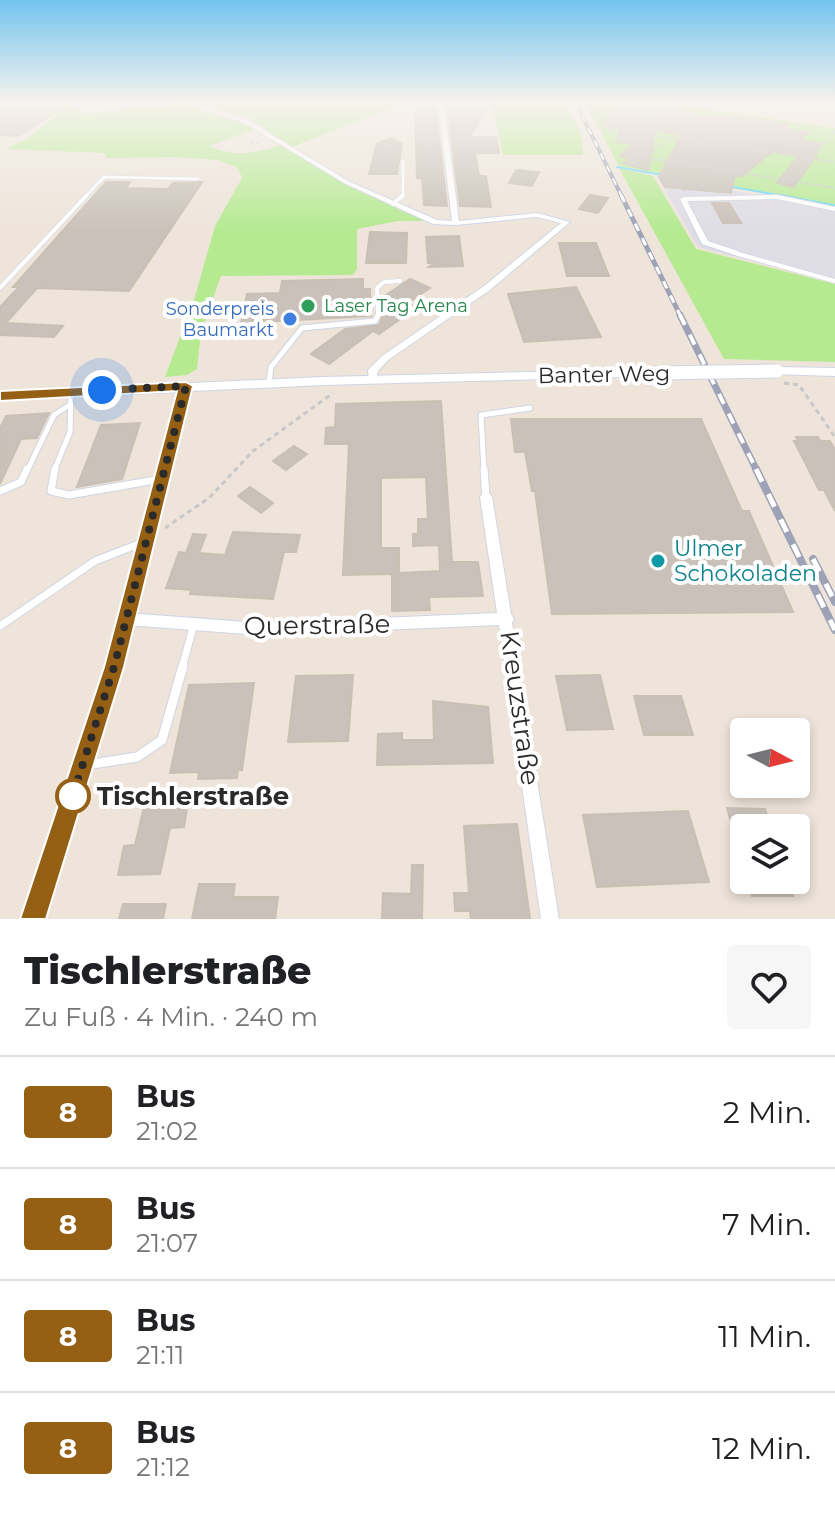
<!DOCTYPE html>
<html lang="de">
<head>
<meta charset="utf-8">
<style>
	:root { --surface:#fff; --page:#f6f6f6; --text:#202124; --muted:#757577; --line:#e0e0e0 }
	body { margin:0; font-family:Montserrat,sans-serif; background:var(--page); color:var(--text); height:100vh; display:flex; flex-direction:column; font-size:30px; white-space:nowrap }
	* { box-sizing:border-box; margin:0 }
	p { font-size:26px; color:var(--muted) }
	.icon { flex:none; width:44px; height:44px; fill:none; stroke:currentColor; stroke-width:2; stroke-linecap:round; stroke-linejoin:round }
	.map { position:relative; height:919px; overflow:hidden }
	.drawer { display:flex; flex-direction:column; background:var(--surface); flex:1 }
	.drawer>* { flex:none }
	.badge { padding:0 16px; border-radius:6px; font-size:28px; line-height:52px }
	.needle { width:52px; rotate:97deg }
	.tools { position:absolute; left:730px; top:718px; display:grid; gap:16px }
	.tools a { display:grid; place-items:center; width:80px; height:80px; border-radius:8px; background:var(--surface); box-shadow:0 4px 12px #0003; font-size:40px }
	.you { position:absolute; width:40px; height:40px; margin:-20px; border:6px solid #fff; border-radius:50%; background:#1a73e8; box-shadow:0 0 0 12px #1a73e833 }
	.map>.badge { position:absolute; translate:-50% -50%; box-shadow:0 0 0 4px #fff }
	.round { display:grid; place-items:center; flex:none; width:84px; height:84px; border-radius:8px; background:var(--page) }
	.overview { display:flex; align-items:center; justify-content:space-between; height:136px; padding:0 24px }
	h1 { font-size:38px; font-weight:800; line-height:60px }
	ul { padding:0; list-style:none }
	li { display:flex; align-items:center; gap:24px; height:112px; padding:0 24px; border-top:2px solid var(--line) }
	li div { flex:1 }
	li b { display:block; font-size:30px }
	li em { font-style:normal }
	li .badge { min-width:88px; font-weight:700; text-align:center }
	.map>svg:first-child { display:block }
</style>
</head>
<body>
<div class="map">
<svg width="835" height="919" viewBox="0 0 835 919">
	<rect width="100%" height="100%" fill="#eee4da"/>
	<path fill="#dedce5" d="M657 176 835 210V283L698 247Z"/>
	<path fill="#b5ea91" d="M181 103 257 128 209 146C236 158 256 153 284 144L339 181 429 221H398L357 229V269L353 275 221 276 201 332 197 369 187 375 165 377 195 297 215 226 242 178 238 168 218 160 175 157 106 158 105 153 6 149 28 138 64 109 10 104 69 105 86 115C118 107 149 110 181 103Z
		M191 103H405L292 147 248 117Z
		M492 103H568L582 138 583 155H503Z
		M585 103H665L835 128V205L619 166Z
		M619 168 653 176 696 249 835 284V362L724 359Z"/>
	<g fill="none" stroke-linecap="round" stroke-linejoin="round">
		<path stroke="#63dbfa" stroke-width="2" d="M617 167 663 175
			M727 186 789 197"/>
		<path stroke="#63dbfa" stroke-width="3" d="M778 195 835 206"/>
	</g>
	<path fill="#c9c1ba" stroke="#c9c0b4" stroke-width="2" fill-rule="evenodd" d="M427 103H435L447 206 424 205 422 178H417L415 108H425Z
		M447 103H462L464 108 486 111 469 137H496L499 153H475L479 176H486L491 207 460 206Z
		M619 104 657 107 718 119 721 116 740 117 788 124 786 129 809 132 801 140 820 143 816 155 794 187 777 183 798 156 773 151 741 177 735 175 731 193 665 187 659 177 681 135 656 130 648 170 623 163 630 159 620 156 633 144 616 142 621 129 600 125Z
		M0 106 36 107 61 109 18 136 0 135Z
		M392 138 402 144 397 174H369L377 143Z
		M516 170 539 172 532 186 509 183Z
		M106 182H130L126 188 168 189 173 183 202 182 129 291 37 288 6 323 63 326 54 337 0 335V307L19 287H13Z
		M590 195 608 198 598 213 579 209Z
		M712 203H729L741 223H723Z
		M370 232 407 233 406 263H366Z
		M459 236 463 266 429 267 435 263H428L426 237Z
		M559 243H596L609 276H567Z
		M363 279V289H370L371 316 241 323 247 294 280 293 282 281Z
		M410 279 430 288 408 303 413 305 399 315 403 317 379 334 373 331 329 364 311 354 345 329 379 325 383 315 382 298Z
		M576 287 601 337 524 342 508 294Z
		M441 401 452 562H478L483 596 429 597 430 610 392 611V574L343 575 349 444H325L326 428 335 427 336 404ZM426 477 428 519H418V534H413V546L439 545 440 571 399 573V548H381V478Z
		M49 413 37 438 21 439 0 484V428L6 416Z
		M511 419H701L742 511H749L793 612 552 614 535 491H532L525 452H515Z
		M140 423 122 479 77 487 101 425Z
		M796 437H818L820 441H830L835 450V511L824 490H819L794 441H798Z
		M294 446 307 454 286 470 273 461Z
		M250 487 273 503 261 513 238 496Z
		M233 532 300 535 296 552H284L273 599 190 594 191 590 166 588 179 552 186 553 193 534 206 535 199 553 225 555Z
		M353 675 348 741 288 742 296 676Z
		M600 675 613 729 567 730 556 676Z
		M254 683 242 770H238L237 778 198 779 199 772 170 773 189 685Z
		M634 696H681L693 735H644Z
		M433 701 488 707 493 763 377 765 378 734 402 733V740H434Z
		M189 796 184 827 170 828 160 874 118 875 124 846 135 845 146 798Z
		M727 808 765 809 771 828H744V856L741 857Z
		M688 811 709 882 597 887 583 815Z
		M517 824 530 919H471L470 911H455L454 893H469L464 826Z
		M412 865H423L422 919H382L383 893 411 894Z
		M748 880H788L793 896H752Z
		M199 884H235L233 897H278L275 919H192Z
		M123 904H166L163 919H119Z"/>
	<g fill="none" stroke-linecap="round" stroke-linejoin="round">
		<defs>
			<path id="service-far4" d="M757 105 813 106
				M812 105 835 108
				M403 161V197
				M85 197 104 177 198 179"/>
			<path id="service-far3" d="M393 204 403 195
				M735 253 835 281
				M0 288 87 195
				M378 317 377 288 384 282 400 281"/>
			<path id="service-far2" d="M269 383 271 367 302 328 375 321 378 315
				M27 471 54 415 68 406
				M54 471 70 432 71 392
				M484 471 481 415 530 408"/>
			<path id="service-far1" d="M55 469 51 491 69 495 161 479
				M484 469 486 497
				M0 491 21 482 27 469
				M0 626 95 561 144 542
				M182 668 194 624"/>
			<path id="service" d="M86 765 137 757 162 740 183 666"/>
			<path id="minor" d="M186 103H194L249 121 348 181 437 220 452 221 438 103H444L459 221 537 213 570 222 490 290 388 360 378 371 375 381H369L368 370 382 356 484 286 561 223 537 217 456 225 433 224 344 183 245 123Z
				M829 103H835V107Z
				M777 195 835 207V211L777 199 687 201 708 241 738 251 739 253 735 255 702 244 680 199 683 197Z
				M486 493 490 494 492 497 511 614 514 619 512 623 559 919H541L499 625 261 635 127 625 122 623 120 619 122 615 127 613 261 623 497 613 480 497 482 494Z"/>
			<path id="tertiary" d="M777 367 835 368V376L773 374 771 371 773 368Z
				M657 369 663 373 661 376 323 385 191 391 123 667 45 919H21L105 667 178 392 0 400V392L323 377Z"/>
		</defs>
		<use href="#service-far4" stroke="#cfd5e4" stroke-width="4"/>
		<use href="#service-far3" stroke="#cfd5e4" stroke-width="5"/>
		<use href="#service-far2" stroke="#cfd5e4" stroke-width="7"/>
		<use href="#service-far1" stroke="#cfd5e4" stroke-width="9"/>
		<use href="#service" stroke="#cfd5e4" stroke-width="11"/>
		<use href="#minor" stroke="#cfd5e4" stroke-width="2"/>
		<use href="#tertiary" stroke="#cfd5e4" stroke-width="2"/>
		<path stroke="#c8c8c8" stroke-width="2" stroke-dasharray="3 2" stroke-linecap="butt" d="M699 122 709 116
			M608 129 835 162
			M630 132 660 108 643 103
			M251 144 261 142
			M643 157 834 188
			M809 159 835 132
			M628 166 699 122 752 129 730 146
			M676 182 685 191"/>
		<path stroke="#c8c8c8" stroke-width="3" stroke-dasharray="5 4" stroke-linecap="butt" d="M784 383 799 385 835 437
			M165 528 209 498 253 451 333 393"/>
		<use href="#service-far4" stroke="#fff" stroke-width="3"/>
		<use href="#service-far3" stroke="#fff" stroke-width="4"/>
		<use href="#service-far2" stroke="#fff" stroke-width="5"/>
		<use href="#service-far1" stroke="#fff" stroke-width="7"/>
		<use href="#service" stroke="#fff" stroke-width="9"/>
		<use href="#minor" fill="#fff" fill-rule="evenodd"/>
		<use href="#tertiary" fill="#fff" fill-rule="evenodd"/>
		<defs>
			<path id="rail-far3" d="M576 103 622 197"/>
			<path id="rail-far2" d="M621 195 681 317"/>
			<path id="rail-far1" d="M680 315 757 471"/>
			<path id="rail" d="M756 469 835 630
				M813 559 835 602"/>
		</defs>
		<use href="#rail-far3" stroke="#9da2b6" stroke-width="4"/>
		<use href="#rail-far2" stroke="#9da2b6" stroke-width="5"/>
		<use href="#rail-far1" stroke="#9da2b6" stroke-width="7"/>
		<use href="#rail" stroke="#9da2b6" stroke-width="8"/>
		<use href="#rail-far3" stroke="#fff" stroke-width="2" stroke-dasharray="7" stroke-linecap="butt"/>
		<use href="#rail-far2" stroke="#fff" stroke-width="3" stroke-dasharray="8" stroke-linecap="butt"/>
		<use href="#rail-far1" stroke="#fff" stroke-width="4" stroke-dasharray="11" stroke-linecap="butt"/>
		<use href="#rail" stroke="#fff" stroke-width="5" stroke-dasharray="14" stroke-linecap="butt"/>
		<defs>
			<path id="tertiary-bridge" d="M657 373 777 371"/>
		</defs>
		<use href="#tertiary-bridge" stroke="#cfd5e4" stroke-width="15" stroke-linecap="butt"/>
		<use href="#tertiary-bridge" stroke="#fff" stroke-width="13"/>
	</g>
	<linearGradient id="sky" x2="0" y2="1"><stop stop-color="#73c4ef"/><stop offset="0.44" stop-color="#f7f3ee"/><stop offset="1" stop-color="#f7f3ee" stop-opacity="0"/></linearGradient>
	<rect width="835" height="232" fill="url(#sky)"/>
	<path fill="#955f14" stroke="#fff" stroke-width="2" d="M186 382 193 386 124 667 46 919H20L104 667 177 391 0 401V391Z"/>
	<g fill="none" stroke-linecap="round" stroke-linejoin="round">
		<path stroke="#2a2a2a" stroke-width="8" stroke-dasharray="0 14.4" d="M73 796 71 801 114 667 186 386 102 390"/>
	</g>
	<circle fill="#2e9e5b" stroke="#fff" stroke-width="3" cx="308" cy="306" r="8"/>
	<circle fill="#3f7fe0" stroke="#fff" stroke-width="3" cx="290" cy="319" r="8"/>
	<circle fill="#0f9aa8" stroke="#fff" stroke-width="3" cx="658" cy="561" r="8"/>
	<circle fill="#fff" stroke="#955f14" stroke-width="4" cx="73" cy="796" r="16"/>
	<g text-anchor="middle" stroke-width="8" stroke-linejoin="round" paint-order="stroke">
		<g font-size="18" fill="#27864d" stroke="#fff" text-anchor="start">
			<text x="324" y="312">Laser Tag Arena</text>
		</g>
		<g font-size="18" fill="#366cbe" stroke="#fff" text-anchor="end">
			<text x="274" y="315">Sonderpreis<tspan x="274" dy="21">Baumarkt</tspan></text>
		</g>
		<g font-size="22" fill="#2a2a2a" stroke="#fff">
			<text transform="translate(604 374) rotate(-1)" y="8">Banter Weg</text>
		</g>
		<g font-size="22" fill="#0d838f" stroke="#fff" text-anchor="start">
			<text x="674" y="556">Ulmer<tspan x="674" dy="25">Schokoladen</tspan></text>
		</g>
		<g font-size="26" fill="#2a2a2a" stroke="#fff">
			<text transform="translate(317 625) rotate(-1)" y="9">Querstraße</text>
			<text transform="translate(520 708) rotate(82)" y="9">Kreuzstraße</text>
		</g>
		<g font-size="26" font-weight="bold" fill="#2a2a2a" stroke="#fff" text-anchor="start">
			<text x="97" y="805">Tischlerstraße</text>
		</g>
	</g>
</svg>
<div class="tools">
<a><svg class="needle" viewBox="-14 -14 28 28"><path d="M0-13l5 13h-10z" fill="#e53935"/><path d="M0 13l5-13h-10z" fill="#757577"/></svg></a>
<a><svg class="icon" aria-label="layers" viewBox="0 0 24 24"><path d="M12 4l9 5-9 5-9-5zM3 14l9 5 9-5"/></svg></a>
</div>
<div class="you" style="left:102px;top:390px"></div>
</div>
<section class="drawer">
<div class="overview"><div><h1>Tischlerstraße</h1><p>Zu Fuß · 4 Min. · 240 m</p></div><a class="round"><svg class="icon" aria-label="heart" viewBox="0 0 24 24"><path d="M12 20l-8-8c-3-5 5-10 8-4 3-6 11-1 8 4z"/></svg></a></div>
<ul>
<li><span class="badge" style="background:#955f14;color:#fff">8</span><div><b>Bus</b><p>21:02</p></div><em>2 Min.</em></li>
<li><span class="badge" style="background:#955f14;color:#fff">8</span><div><b>Bus</b><p>21:07</p></div><em>7 Min.</em></li>
<li><span class="badge" style="background:#955f14;color:#fff">8</span><div><b>Bus</b><p>21:11</p></div><em>11 Min.</em></li>
<li><span class="badge" style="background:#955f14;color:#fff">8</span><div><b>Bus</b><p>21:12</p></div><em>12 Min.</em></li>
</ul>
</section>
</body>
</html>
